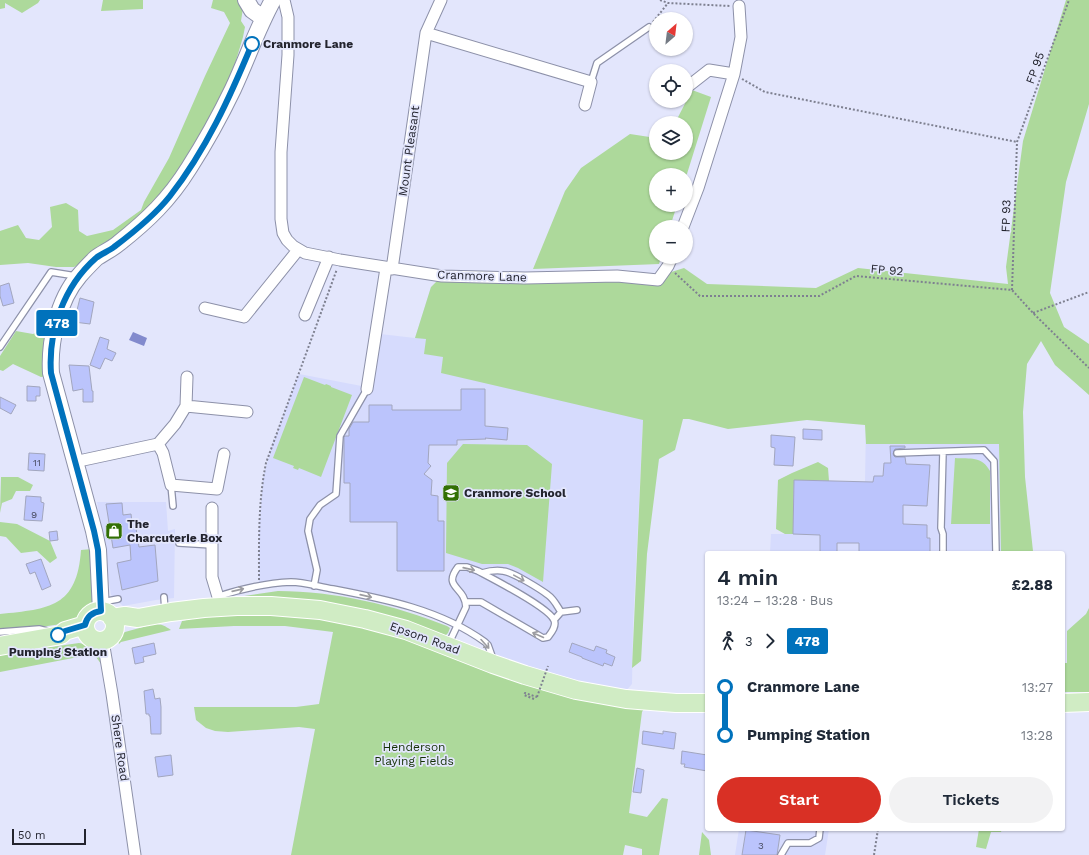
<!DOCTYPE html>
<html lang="en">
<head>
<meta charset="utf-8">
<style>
	:root { --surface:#fff; --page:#f2f2f3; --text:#1f2937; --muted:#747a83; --accent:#d93025 }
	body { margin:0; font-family:"Work Sans",sans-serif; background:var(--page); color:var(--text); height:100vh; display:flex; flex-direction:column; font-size:15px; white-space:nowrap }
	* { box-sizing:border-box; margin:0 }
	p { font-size:13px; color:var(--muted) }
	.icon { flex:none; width:22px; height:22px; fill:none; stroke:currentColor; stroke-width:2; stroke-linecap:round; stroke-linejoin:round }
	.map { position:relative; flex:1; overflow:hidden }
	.details { position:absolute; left:705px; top:551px; width:360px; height:280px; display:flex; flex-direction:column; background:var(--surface); border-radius:4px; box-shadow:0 1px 3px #0004 }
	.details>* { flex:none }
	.badge { padding:0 8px; border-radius:3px; font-size:14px; line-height:26px }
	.needle { width:26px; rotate:28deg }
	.tools { position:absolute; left:649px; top:12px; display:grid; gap:8px }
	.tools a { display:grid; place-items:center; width:44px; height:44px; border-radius:50%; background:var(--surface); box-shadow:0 1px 3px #0004; font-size:20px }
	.scale { position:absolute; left:12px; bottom:10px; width:74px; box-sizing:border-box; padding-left:4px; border:2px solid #23242e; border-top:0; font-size:11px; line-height:14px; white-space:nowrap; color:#23242e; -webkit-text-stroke:3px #e3e6fc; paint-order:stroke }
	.map>.badge { position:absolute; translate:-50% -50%; box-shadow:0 0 0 2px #fff }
	.legs { display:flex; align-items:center; gap:6px; height:44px; padding:0 12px; font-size:13px }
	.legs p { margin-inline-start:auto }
	.headline { display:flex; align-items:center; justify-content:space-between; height:68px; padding:0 12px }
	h1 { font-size:22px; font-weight:600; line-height:30px }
	.action { display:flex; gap:8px; margin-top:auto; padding:8px 12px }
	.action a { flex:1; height:46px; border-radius:24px; background:var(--accent); color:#fff; font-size:16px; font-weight:600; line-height:46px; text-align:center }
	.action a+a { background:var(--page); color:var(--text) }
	ul { padding:0 12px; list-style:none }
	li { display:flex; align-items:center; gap:14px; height:48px; font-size:15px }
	li i { display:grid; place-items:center; width:6px; height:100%; margin:0 5px; background:currentColor }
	li i::after { content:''; width:10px; height:10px; margin:-5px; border:3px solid; border-radius:50%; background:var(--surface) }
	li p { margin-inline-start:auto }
	li:first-child i { background:linear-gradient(#0000 50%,currentColor 0) }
	li:last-child i { background:linear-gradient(currentColor 50%,#0000 0) }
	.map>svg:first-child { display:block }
</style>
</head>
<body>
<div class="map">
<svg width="1089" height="855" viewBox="0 0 1089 855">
	<rect width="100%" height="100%" fill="#e3e6fc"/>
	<path fill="#d6dbfd" d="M431 287 643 420 633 626 632 684 624 693 597 688 501 661 488 645 481 639 416 608 292 582 259 587V530L263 478 271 449 299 374 372 388 380 334 415 338Z
		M866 425 999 444 1001 553H770L771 534H793L865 482Z
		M97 502H166L168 531 175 529 174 598 156 600 123 606 111 595Z
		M739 829H829L825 855H735Z"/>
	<path fill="#add99b" d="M0 0H40L38 3 22 13 5 3V8L0 9Z
		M103 0H143V9L101 11Z
		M213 0H241L243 8 241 21 245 27 243 37 229 84 212 118 162 197 92 256 74 267H56L28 263 0 265V231L18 225 26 238 39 240 52 227 50 207 66 203 78 210 79 231 87 236 113 230 141 210 144 202 169 158 205 76 230 23 224 12 211 8Z
		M1066 0H1089V104L1066 182 1050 293 1064 327 1089 344V395L1055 365 1041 341 1027 364 1023 412 1025 477 1033 551 1032 553H1001L999 444H866L865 425 807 420 728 429 689 419H683L675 450 659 459 647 554 641 661 632 668 643 420 441 373 443 357 424 354 426 339 415 338 431 287 442 276 646 280 684 268 707 284 816 288 858 268 1008 284 1006 267 1023 141Z
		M692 90 711 97 686 177V175H656V205H677L670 227H656V257H661L659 264 533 269 565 191 581 168 630 134 656 138V153H686V123H675Z
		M48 327 47 376 41 377 13 364 3 371 0 370V356L16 331 33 334Z
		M304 377 325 385 326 384 331 386V387L352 395 321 477 299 468 298 470 293 468 294 466 273 458Z
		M463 444 527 445 552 464 543 582 518 568 508 564H482L446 553 447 463Z
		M955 458C970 459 982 456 990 471V524H951Z
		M818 462 828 468 829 481 794 480 793 534H785L776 529 778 480 792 473Z
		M1 477H18L33 485 30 491H16L12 499 2 503 0 513Z
		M0 522 17 524 50 541 57 558 50 563 37 551 21 553 6 537 0 536Z
		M92 549 94 603 88 614 75 622 41 627 0 630V614C50 609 77 607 81 550Z
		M278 591C335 591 394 605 447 626L450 628 448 633 445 636 224 599Z
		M1089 608V692H1063V663H1067V631L1086 614Z
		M253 614 326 616 645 707 642 712 629 813 647 817 662 798 668 799 659 855H642V849L625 845 623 855H291L315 729 299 727 228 732 215 731 206 728 196 720 194 707H296L319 704 333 632 285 626H234L179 629 182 621 209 615Z
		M154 624C162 624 165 626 171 630L121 642 119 644 117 638 125 632Z
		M79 643C94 646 98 649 101 664L94 654 0 672V654L46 646 51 647Z
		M979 829H1002L1001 832H991L986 849 976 847Z
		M702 832 709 840 711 855H699Z"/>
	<path fill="#828acd" d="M133 332 147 338 144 346 129 340Z"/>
	<path fill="#bbc4fc" stroke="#a2a6be" d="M9 283 14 303 3 306 0 296V286Z
		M80 298 94 302 90 324 74 322Z
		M100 337 109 340 107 349 116 353 112 361 105 358 100 369 90 365Z
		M69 365 89 366 92 391H93V402H83V389L73 391Z
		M27 386 40 387V396H36V401H27Z
		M461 389H485V426L508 428 507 440 485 438 486 439 457 440V445H429L428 463 431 466 424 474 432 480 431 495 438 496V521H444V571H397V522H350V483H344V437L345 436H349V429L353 422H369V405H392V410H461Z
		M0 397 16 405 11 414 0 408Z
		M803 429 822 430V440L803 439Z
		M771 435 795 437 793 466 774 465 775 448 771 447Z
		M890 446H905V448L895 449 893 454 895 457H905L906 464 930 465 927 506 903 505V524L927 525V538H930V553H859V543H837V553H820V535L793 534 794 480 873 482 874 476H883L884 463H891Z
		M29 453 45 454 44 471 28 470Z
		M26 496 41 497V502L44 503 42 521 24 520Z
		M122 503 123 515 131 514 132 523 135 522 139 547 155 545 158 581 122 590 117 563 131 560 130 545 113 548 106 504Z
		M57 531 58 540 50 541 49 532Z
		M41 559 51 586 42 590 35 572 30 574 26 564Z
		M154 643 156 654 143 657 144 662 135 664 132 648Z
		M572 643 594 651 596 646 607 650 606 653 615 657 612 666 604 663 603 666 582 658V657L569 652Z
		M153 689 155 699 160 698 161 707V734H151L150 716H149V714H146L144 691Z
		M643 731 663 734V731L676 733 674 749 642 744Z
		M682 751 707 755V771L684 767 685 764H681Z
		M171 755 173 775 158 777 155 757Z
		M637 768 644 770 641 793 633 792Z
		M746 830 780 835 777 855H742Z"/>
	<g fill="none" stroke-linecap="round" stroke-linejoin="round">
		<defs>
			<path id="lane" d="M591 82 597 63 649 27
				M0 347 51 272 76 276
				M943 452 941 528 943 534V553
				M897 453 984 450 994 461 996 553
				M171 485 173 506
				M179 543 212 545
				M482 573C489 571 496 570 503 571 513 572 540 589 548 595 554 599 557 606 561 612
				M314 586 317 570 308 531 310 519 320 505 336 494 340 436 367 389
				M164 597 165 611
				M217 598 219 596C241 589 267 583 291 582 304 582 320 587 333 589 385 599 441 610 485 642L488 645 493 659
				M102 602 118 599
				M554 620 561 612 577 610
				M0 632 39 629 47 631
				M449 643 466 607C465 586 442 588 458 567H467L478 571C493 579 548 607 554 620 557 626 551 633 548 637L543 638 481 602H466
				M781 855 788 843H810L819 838 820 829"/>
			<path id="street" d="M284 0 288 17V55L281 152V219L283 233 287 240 293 246 305 253 340 260 442 276 525 278 617 276 658 280 668 266 672 257
				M426 33 591 82 585 105
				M686 88 709 70 734 74
				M683 227 698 188 734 74 741 37 739 6
				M392 269 426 33 441 0
				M205 308 244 317 298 250
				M305 315 329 257
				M367 389 386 268
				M186 406 187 377
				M158 444 163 453 171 485 217 489 224 454
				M74 462 158 444 175 424 186 406 247 412
				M212 508V577L218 597
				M103 641 112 694 135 855"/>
			<path id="secondary" d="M246 0 252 10 263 18
				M101 611 98 550 94 531 51 373C49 342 58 300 79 276 84 270 90 264 96 258 103 253 112 249 119 243 148 220 169 200 189 168 205 143 220 116 233 89 247 59 257 29 273 0"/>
			<path id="primary" d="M85 626a15 15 0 1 1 30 0a15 15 0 1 1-30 0Z
				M112 618 125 616 138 618 171 612 204 608 237 606H271L320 610 365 619 406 630 493 664 525 675 576 690 626 699 676 703H707
				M0 646 61 635 65 631 85 625
				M1063 703 1089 702"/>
		</defs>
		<use href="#lane" stroke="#8d91a9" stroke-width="8"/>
		<use href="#street" stroke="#8d91a9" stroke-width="13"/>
		<use href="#secondary" stroke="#8d91a9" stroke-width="18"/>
		<use href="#primary" stroke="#fff" stroke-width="20"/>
		<path stroke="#7e8090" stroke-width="2" stroke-dasharray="2 2" stroke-linecap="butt" d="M660 0 668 3 730 6
			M653 22 668 3
			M742 79 765 92 1017 142
			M675 273 700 296H819L856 276 1012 290 1033 313 1089 368
			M1012 290 1017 142 1069 0
			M1033 313 1089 292
			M259 580C259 541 258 502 266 463L337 269
			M534 699 524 695 525 693 537 697
			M874 855 878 829"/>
		<use href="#lane" stroke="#fff" stroke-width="5.5"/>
		<use href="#street" stroke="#fff" stroke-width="11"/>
		<use href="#secondary" stroke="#fff" stroke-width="16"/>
		<use href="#primary" stroke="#d0ecc4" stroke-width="18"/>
		<path stroke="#7e8090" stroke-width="2" stroke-dasharray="2 2" stroke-linecap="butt" d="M537 697 548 666"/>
	</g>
	<defs><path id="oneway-shaft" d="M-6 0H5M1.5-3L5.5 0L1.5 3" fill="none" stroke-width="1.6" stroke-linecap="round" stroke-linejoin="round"/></defs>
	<g stroke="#9c9ca1">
		<use href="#oneway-shaft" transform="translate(469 569) rotate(13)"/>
		<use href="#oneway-shaft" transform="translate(519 578) rotate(29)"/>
		<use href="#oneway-shaft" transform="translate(238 590) rotate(-13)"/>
		<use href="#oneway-shaft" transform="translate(366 596) rotate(13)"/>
		<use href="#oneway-shaft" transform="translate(538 635) rotate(-156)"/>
		<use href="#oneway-shaft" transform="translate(485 644) rotate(48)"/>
	</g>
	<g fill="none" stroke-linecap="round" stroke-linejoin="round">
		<defs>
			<path id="line-1" d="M58 635 65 631 85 625C87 616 93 612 101 611L98 550 94 531 51 373C48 331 64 286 96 258 101 254 109 251 114 247 134 232 155 215 170 196 206 150 230 97 252 44"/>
		</defs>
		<use href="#line-1" stroke="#fff" stroke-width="9"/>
		<use href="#line-1" stroke="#0072bc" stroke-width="6"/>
	</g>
	<defs>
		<symbol id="school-square" viewBox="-11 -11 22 22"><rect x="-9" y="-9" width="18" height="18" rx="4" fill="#327004" stroke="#e3e6fc"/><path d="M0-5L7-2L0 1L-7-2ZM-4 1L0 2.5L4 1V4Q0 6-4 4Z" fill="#fff"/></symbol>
		<symbol id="shop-square" viewBox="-11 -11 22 22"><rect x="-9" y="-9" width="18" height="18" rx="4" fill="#327004" stroke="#e3e6fc"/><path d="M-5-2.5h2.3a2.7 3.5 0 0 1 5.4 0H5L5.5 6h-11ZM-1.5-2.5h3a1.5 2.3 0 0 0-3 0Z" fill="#fff"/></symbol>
	</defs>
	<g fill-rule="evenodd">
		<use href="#school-square" x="441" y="483" width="20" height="20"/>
		<use href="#shop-square" x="104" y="521" width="20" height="20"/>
	</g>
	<g fill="#fff" stroke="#0072bc" stroke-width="2">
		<circle cx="252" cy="44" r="7"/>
		<circle cx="58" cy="635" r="7"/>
	</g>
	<g text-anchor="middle" stroke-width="3.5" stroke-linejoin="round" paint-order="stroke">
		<g font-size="10" fill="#494c62">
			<text x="37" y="466">11</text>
			<text x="34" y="518">9</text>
			<text x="761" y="849">3</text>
		</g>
		<g font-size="12" font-weight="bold" fill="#23242e" stroke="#e3e6fc" text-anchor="start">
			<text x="263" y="48">Cranmore Lane</text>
			<text x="58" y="656" text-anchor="middle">Pumping Station</text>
		</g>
		<g font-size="12" fill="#23242e" stroke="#e3e6fc">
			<text transform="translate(1035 68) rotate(-70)" y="4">FP 95</text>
			<text transform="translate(409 151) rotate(-82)" y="4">Mount Pleasant</text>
			<text transform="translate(1006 216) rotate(-88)" y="4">FP 93</text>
			<text transform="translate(887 270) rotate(5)" y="4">FP 92</text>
			<text transform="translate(482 276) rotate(2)" y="4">Cranmore Lane</text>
			<text transform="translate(425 638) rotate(20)" y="4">Epsom Road</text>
			<text transform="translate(120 748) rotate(82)" y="4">Shere Road</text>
		</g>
		<g font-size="12" font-weight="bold" fill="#23242e" stroke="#e3e6fc" text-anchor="start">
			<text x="464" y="497">Cranmore School</text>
			<text x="127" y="528">The<tspan x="127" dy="14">Charcuterie Box</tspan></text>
		</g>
		<g font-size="12" fill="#143104" stroke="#e3e6fc">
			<text x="414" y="751">Henderson<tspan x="414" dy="14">Playing Fields</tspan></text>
		</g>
	</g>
</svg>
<div class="tools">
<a><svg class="needle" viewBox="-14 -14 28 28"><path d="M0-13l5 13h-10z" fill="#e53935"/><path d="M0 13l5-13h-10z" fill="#747a83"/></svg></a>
<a><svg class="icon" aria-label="locate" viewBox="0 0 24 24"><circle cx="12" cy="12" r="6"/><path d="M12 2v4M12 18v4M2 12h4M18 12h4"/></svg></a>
<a><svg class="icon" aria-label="layers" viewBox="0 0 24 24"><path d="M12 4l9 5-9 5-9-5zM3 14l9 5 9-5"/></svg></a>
<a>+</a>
<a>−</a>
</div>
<div class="scale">50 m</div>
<b class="badge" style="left:57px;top:323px;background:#0072bc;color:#fff">478</b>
<section class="details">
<div class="headline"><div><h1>4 min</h1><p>13:24 – 13:28 · Bus</p></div><b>£2.88</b></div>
<div class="legs"><svg class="icon" aria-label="walk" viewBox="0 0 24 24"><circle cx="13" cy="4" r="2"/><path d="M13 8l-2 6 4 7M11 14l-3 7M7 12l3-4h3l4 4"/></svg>3<svg class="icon" aria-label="forward" viewBox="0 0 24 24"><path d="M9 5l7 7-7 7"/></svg><b class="badge" style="background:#0072bc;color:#fff">478</b></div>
<ul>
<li><i style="color:#0072bc"></i><b>Cranmore Lane</b><p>13:27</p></li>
<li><i style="color:#0072bc"></i><b>Pumping Station</b><p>13:28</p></li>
</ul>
<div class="action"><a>Start</a><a>Tickets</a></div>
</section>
</div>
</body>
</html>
